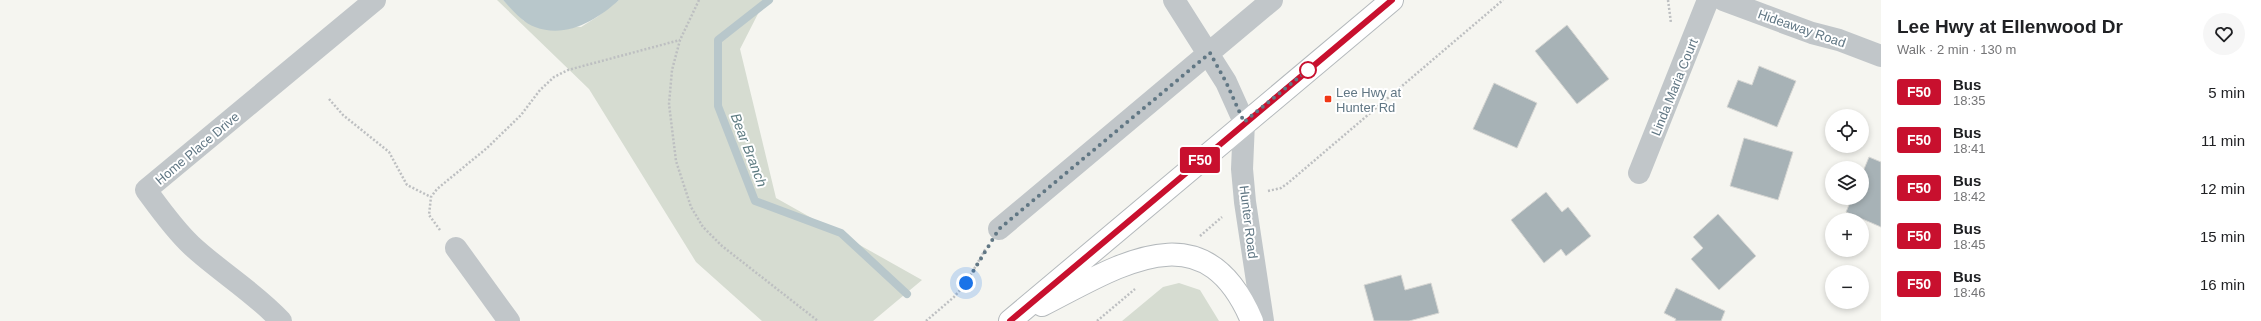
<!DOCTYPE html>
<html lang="en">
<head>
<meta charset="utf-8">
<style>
	:root { --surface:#fff; --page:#f6f6f6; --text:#202124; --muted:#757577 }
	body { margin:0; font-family:Arial,sans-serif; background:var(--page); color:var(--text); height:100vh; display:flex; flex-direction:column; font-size:15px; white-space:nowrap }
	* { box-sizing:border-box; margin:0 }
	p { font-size:13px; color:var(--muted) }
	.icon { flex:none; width:22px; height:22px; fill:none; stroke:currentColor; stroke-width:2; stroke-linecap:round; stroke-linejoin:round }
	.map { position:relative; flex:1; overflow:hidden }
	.drawer { display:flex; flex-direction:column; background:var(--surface); width:380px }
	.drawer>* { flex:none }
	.badge { padding:0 8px; border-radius:3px; font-size:14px; line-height:26px }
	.buttons { position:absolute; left:1825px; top:109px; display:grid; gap:8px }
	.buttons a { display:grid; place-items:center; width:44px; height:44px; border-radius:50%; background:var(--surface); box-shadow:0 2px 6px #0003; font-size:20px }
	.you { position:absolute; width:20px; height:20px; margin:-10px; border:3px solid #fff; border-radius:50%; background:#1a73e8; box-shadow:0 0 0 6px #1a73e833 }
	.map>.badge { position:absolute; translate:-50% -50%; box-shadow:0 0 0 2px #fff }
	.round { display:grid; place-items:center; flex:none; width:42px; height:42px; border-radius:21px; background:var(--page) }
	.overview { display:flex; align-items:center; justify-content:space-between; height:68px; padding:0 16px }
	h1 { font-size:19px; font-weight:700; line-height:30px }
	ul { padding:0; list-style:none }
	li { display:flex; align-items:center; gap:12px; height:48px; padding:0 16px }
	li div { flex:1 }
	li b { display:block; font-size:15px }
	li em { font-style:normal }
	li .badge { min-width:44px; font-weight:700; text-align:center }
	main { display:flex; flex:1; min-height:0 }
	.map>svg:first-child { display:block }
</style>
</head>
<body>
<main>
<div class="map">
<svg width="1881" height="321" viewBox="0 0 1881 321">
	<rect width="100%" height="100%" fill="#f5f5f0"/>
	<path fill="#d6dcd1" d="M497 0H503L524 21 581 27 597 17 619 0H765L740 49 776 198 922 280 873 321H762L696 262 589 89Z
		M1179 283 1200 290 1219 321H1122L1163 287Z"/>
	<path fill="#b8c7cb" d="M503 0H619C597 20 566 39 535 27 523 23 512 10 503 0Z"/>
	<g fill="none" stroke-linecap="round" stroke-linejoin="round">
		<path stroke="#b8c7cb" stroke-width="8" d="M769 0 718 40V106L755 201 841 233 907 294"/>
	</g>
	<path fill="#a7b2b6" stroke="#d6d6d3" d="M1567 25 1609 79 1577 104 1535 51Z
		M1759 66 1796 81 1777 127 1727 107 1738 80 1752 85Z
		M1494 83 1537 103 1517 148 1473 129Z
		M1744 138 1793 152 1778 200 1730 186Z
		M1869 157 1881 162V227L1846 212 1852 198H1862V174Z
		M1546 192 1562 212 1568 207 1591 236 1566 256 1561 249 1544 263 1511 220Z
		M1718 214 1756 256 1719 290 1691 259 1703 248 1693 237Z
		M1401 275 1405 290 1431 283 1439 313 1409 321H1374L1364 285Z
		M1676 288 1725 311 1721 321H1675L1676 319 1664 313Z"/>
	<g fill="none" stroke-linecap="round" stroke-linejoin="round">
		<defs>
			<path id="major" d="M1042 305C1119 266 1204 207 1252 321
				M1010 321 1392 0"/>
		</defs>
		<use href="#major" stroke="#b4b9bc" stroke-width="24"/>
		<path stroke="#bdbfc1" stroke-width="2.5" stroke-dasharray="2 2" stroke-linecap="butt" d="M699 0 680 40 672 70 669 104 676 161 691 207 703 227 722 246 818 321
			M1668 0 1671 23
			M329 99 343 115 389 152 407 185 431 197
			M1268 191 1281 188 1288 183 1503 0
			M440 230 429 215 431 197 437 189 487 148 521 115 540 90 554 77 568 70 680 40
			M1200 236 1222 217
			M926 321 954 297 966 283 986 248
			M1097 321 1135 289"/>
		<path stroke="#c1c6c9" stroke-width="22" d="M1174 0 1226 82 1244 122 1242 169 1245 202 1263 321
			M1723 0 1812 33 1839 40 1881 56
			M1639 173 1708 0
			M999 229 1272 0
			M456 248 509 321
			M281 321C254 292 220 272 191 245 174 229 160 209 146 190L375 0"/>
		<use href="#major" stroke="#fff" stroke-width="22"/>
	</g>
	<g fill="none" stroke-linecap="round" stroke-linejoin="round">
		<defs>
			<path id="line" d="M1010 321 1392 0"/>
		</defs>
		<use href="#line" stroke="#fff" stroke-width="9"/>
		<use href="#line" stroke="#c8102e" stroke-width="6"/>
		<path stroke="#617784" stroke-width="4" stroke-dasharray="0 7.2" d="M966 283 999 229 1210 53 1226 82 1244 122 1308 70"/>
	</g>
	<circle fill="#fff" stroke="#c8102e" stroke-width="2" cx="1308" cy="70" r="8"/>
	<rect fill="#f03715" stroke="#fff" stroke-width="1.5" x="1324" y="95" width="8" height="8" rx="2"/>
	<g text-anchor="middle" stroke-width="4" stroke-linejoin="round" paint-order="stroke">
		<g font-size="13" fill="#617784" stroke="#fff">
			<text transform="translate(1802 28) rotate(19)" y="5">Hideaway Road</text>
			<text transform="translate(1674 87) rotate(-68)" y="5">Linda Maria Court</text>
			<text transform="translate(197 148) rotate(-40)" y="5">Home Place Drive</text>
			<text transform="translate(1249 222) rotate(83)" y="5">Hunter Road</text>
		</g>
		<g font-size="13" fill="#617784" stroke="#fff" text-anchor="start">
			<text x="1336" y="97">Lee Hwy at<tspan x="1336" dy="15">Hunter Rd</tspan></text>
		</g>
		<g font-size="14" font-style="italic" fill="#5d7b81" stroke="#fff">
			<text transform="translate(749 150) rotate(69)" y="5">Bear Branch</text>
		</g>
	</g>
</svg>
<div class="buttons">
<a><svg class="icon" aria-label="locate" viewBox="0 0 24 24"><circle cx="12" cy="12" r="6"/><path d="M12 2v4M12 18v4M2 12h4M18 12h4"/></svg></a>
<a><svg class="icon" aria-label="layers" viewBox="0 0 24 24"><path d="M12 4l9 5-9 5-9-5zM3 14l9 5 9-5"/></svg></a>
<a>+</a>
<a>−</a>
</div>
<div class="you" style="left:966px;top:283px"></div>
<b class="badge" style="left:1200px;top:160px;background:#c8102e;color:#fff">F50</b>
</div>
<section class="drawer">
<div class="overview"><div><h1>Lee Hwy at Ellenwood Dr</h1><p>Walk · 2 min · 130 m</p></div><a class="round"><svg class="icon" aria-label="heart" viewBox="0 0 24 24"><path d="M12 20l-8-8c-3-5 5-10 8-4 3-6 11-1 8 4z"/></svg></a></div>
<ul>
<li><span class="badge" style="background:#c8102e;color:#fff">F50</span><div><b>Bus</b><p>18:35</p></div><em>5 min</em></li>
<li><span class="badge" style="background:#c8102e;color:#fff">F50</span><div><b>Bus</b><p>18:41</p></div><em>11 min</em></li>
<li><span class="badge" style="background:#c8102e;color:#fff">F50</span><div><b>Bus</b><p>18:42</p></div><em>12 min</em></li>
<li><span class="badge" style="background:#c8102e;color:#fff">F50</span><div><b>Bus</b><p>18:45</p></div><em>15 min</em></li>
<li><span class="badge" style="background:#c8102e;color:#fff">F50</span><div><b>Bus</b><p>18:46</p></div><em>16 min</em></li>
</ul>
</section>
</main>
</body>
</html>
